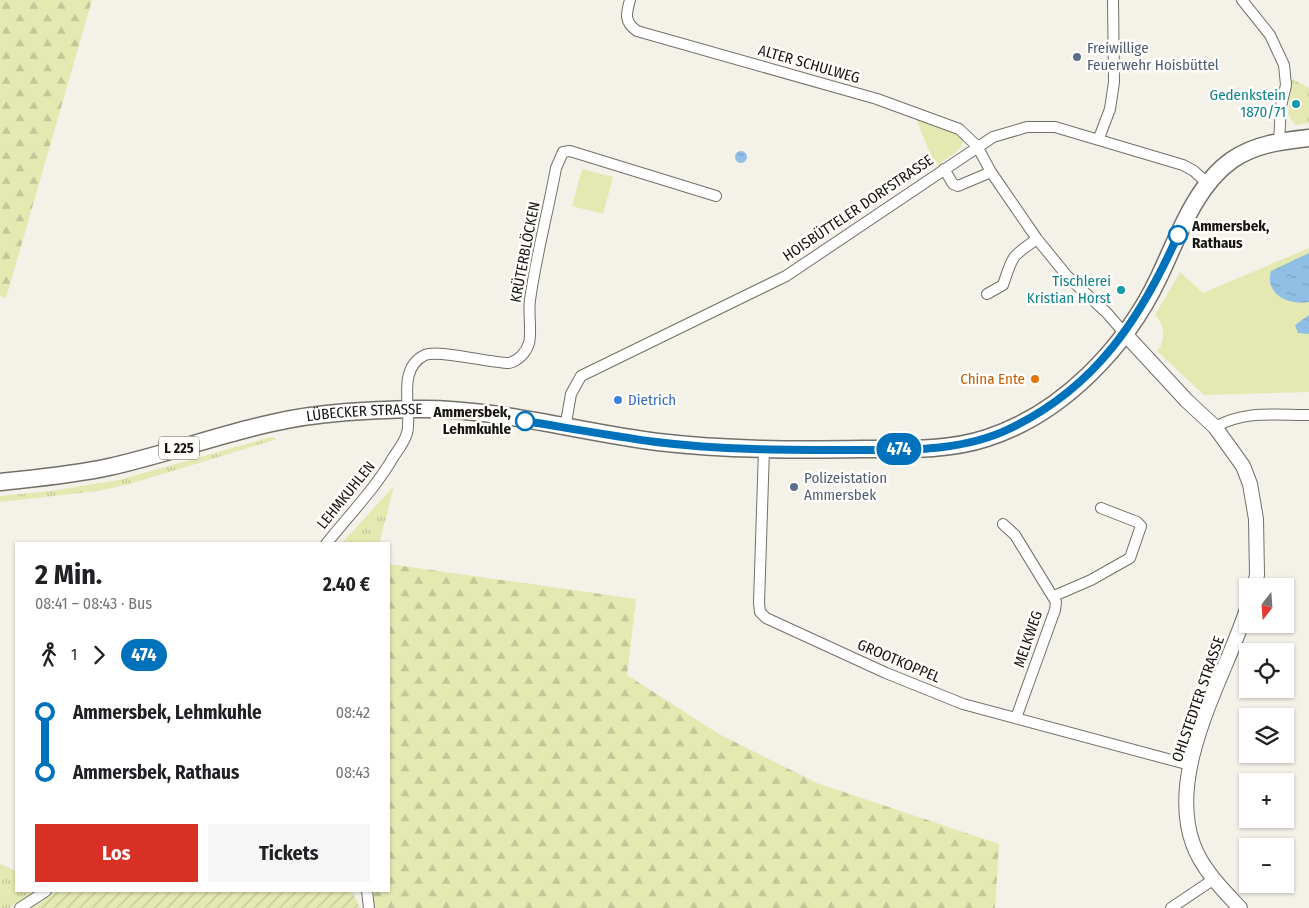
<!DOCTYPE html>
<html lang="de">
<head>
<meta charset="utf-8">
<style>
	:root { --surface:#fff; --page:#f6f6f6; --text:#202124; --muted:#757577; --accent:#d93025 }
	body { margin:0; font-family:"Fira Sans Condensed",sans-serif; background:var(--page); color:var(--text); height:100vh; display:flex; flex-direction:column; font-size:19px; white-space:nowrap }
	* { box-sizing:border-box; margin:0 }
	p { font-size:16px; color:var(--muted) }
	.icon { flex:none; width:28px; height:28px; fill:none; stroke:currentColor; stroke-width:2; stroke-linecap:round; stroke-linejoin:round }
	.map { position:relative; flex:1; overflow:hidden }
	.panel { position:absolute; left:15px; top:542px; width:375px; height:350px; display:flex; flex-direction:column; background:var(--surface); border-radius:0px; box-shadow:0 1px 4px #0004 }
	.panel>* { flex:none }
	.badge { padding:0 10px; border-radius:16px; font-size:18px; line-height:32px }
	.needle { width:32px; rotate:197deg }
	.fabs { position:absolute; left:1239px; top:578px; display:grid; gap:10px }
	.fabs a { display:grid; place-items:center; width:55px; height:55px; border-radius:0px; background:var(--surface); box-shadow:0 1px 4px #0004; font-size:25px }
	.map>.badge { position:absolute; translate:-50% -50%; box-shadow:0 0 0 2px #fff }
	.legs { display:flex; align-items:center; gap:8px; height:55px; padding:0 20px; font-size:16px }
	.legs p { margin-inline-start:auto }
	.summary { display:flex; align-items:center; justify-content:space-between; height:85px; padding:0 20px }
	h1 { font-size:28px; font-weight:700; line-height:38px }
	.action { display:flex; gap:10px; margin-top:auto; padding:10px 20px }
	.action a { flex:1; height:58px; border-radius:0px; background:var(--accent); color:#fff; font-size:20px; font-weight:700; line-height:58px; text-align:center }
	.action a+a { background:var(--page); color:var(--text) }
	ul { padding:0 20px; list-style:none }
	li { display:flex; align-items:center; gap:18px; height:60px; font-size:19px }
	li i { display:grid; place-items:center; width:8px; height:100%; margin:0 6px; background:currentColor }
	li i::after { content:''; width:12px; height:12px; margin:-6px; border:4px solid; border-radius:50%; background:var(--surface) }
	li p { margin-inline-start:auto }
	li:first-child i { background:linear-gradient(#0000 50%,currentColor 0) }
	li:last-child i { background:linear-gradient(currentColor 50%,#0000 0) }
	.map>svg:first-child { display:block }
</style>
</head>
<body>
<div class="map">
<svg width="1309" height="908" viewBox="0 0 1309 908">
	<defs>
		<pattern id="grass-tufts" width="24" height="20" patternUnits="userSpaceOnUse" patternTransform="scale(1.25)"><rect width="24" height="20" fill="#e4e8b1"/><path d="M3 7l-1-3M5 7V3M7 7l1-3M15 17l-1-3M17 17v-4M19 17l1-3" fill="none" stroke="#c3c697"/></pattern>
		<pattern id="forest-firs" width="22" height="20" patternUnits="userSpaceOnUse" patternTransform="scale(1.25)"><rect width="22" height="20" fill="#e4e8b1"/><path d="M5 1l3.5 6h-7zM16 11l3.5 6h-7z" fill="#c3c697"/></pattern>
		<pattern id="garden-furrows" width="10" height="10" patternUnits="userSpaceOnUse" patternTransform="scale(1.25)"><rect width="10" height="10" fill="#e4e8b1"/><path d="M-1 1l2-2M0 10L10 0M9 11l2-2" fill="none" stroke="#c3c697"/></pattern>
		<pattern id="water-ripples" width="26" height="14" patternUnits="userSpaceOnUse" patternTransform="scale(1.25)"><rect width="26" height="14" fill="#90bfe6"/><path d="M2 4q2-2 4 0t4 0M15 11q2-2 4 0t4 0" fill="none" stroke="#7ba3c4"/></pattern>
	</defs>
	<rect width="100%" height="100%" fill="#f3f1e8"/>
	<path fill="url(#grass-tufts)" d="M1292 79 1309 88V123L1295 125 1288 114Z
		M271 437 277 439 133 483 98 491 0 502V496L50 491 119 480Z
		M394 486 379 544H341Z
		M0 864 16 871V891H35L9 908H0Z"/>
	<path fill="url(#forest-firs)" d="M0 0H92L6 298 0 296Z
		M389 564 636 599 627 675 719 734 817 783 999 844 995 908H373L374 891H389Z"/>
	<path fill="#e4e8b1" d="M916 118 958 135 963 139C963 152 945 159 935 166Z
		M582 169 613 177 603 214 572 206Z
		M1309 248V392L1204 395 1157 351C1166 342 1165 324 1155 315L1180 272 1203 293Z"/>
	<path fill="url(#garden-furrows)" d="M57 891H352L360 908H32Z"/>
	<path fill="url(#water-ripples)" d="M735 157a6 6 0 1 1 12 0a6 6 0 1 1-12 0Z
		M1309 253V302C1289 306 1264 294 1271 271Z
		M1309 315V334L1298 333 1295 325Z"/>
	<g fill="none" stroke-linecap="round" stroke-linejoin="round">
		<defs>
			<path id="street" d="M630 0C626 14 624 22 637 31L877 99 959 129 977 146 991 172 1037 239 1068 277 1107 313 1125 334
				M1242 0 1270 35 1284 65 1286 85 1281 106 1279 142
				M1099 138 1110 109 1114 82 1113 0
				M944 169 953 184 958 186 991 172
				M987 294 1003 285C1013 255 1011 257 1037 239
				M1215 427C1245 410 1276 415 1309 415
				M565 428 571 394 581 376 786 276 993 137 1027 127H1055L1183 165 1194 171 1208 184
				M764 449 759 603 760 612 766 618 886 673 963 704 1190 765
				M1003 524 1015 535 1056 602 1055 610 1016 718
				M326 544C350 514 375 489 394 456 399 449 405 441 407 433 413 412 395 369 425 355 439 349 489 363 509 363 518 361 526 353 529 343 532 332 528 313 530 300 536 256 548 212 556 168L563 152 570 151 716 196
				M1054 596 1091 580 1130 558 1141 526 1137 522 1101 508
				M367 891 369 908
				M20 908 46 891
				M1171 908 1214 879"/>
			<path id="secondary" d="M1125 334 1187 401 1215 427 1243 466 1250 484 1256 519 1257 575 1254 586
				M1240 908C1222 889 1202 869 1193 844 1166 769 1226 676 1248 606"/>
			<g id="primary">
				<path id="s1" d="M0 482C37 478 73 475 109 467 164 455 217 435 272 423 319 412 369 410 418 409 498 408 578 432 658 442 726 450 794 450 863 449 903 449 948 451 987 438 1062 414 1126 347 1159 277 1178 237 1195 186 1232 160 1255 144 1282 141 1309 138"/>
			</g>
		</defs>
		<use href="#street" stroke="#727068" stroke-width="12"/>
		<use href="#secondary" stroke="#727068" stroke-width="16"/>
		<use href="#primary" stroke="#727068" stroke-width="19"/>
		<use href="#street" stroke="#fff" stroke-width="10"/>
		<use href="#secondary" stroke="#fff" stroke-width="14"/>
		<use href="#primary" stroke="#fff" stroke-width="16"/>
	</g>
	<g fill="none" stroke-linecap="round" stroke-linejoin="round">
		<defs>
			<path id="line-1" d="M525 421C568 428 612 436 656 442 720 450 787 450 852 450 905 450 963 452 1011 428 1096 387 1141 318 1178 235"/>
		</defs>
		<use href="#line-1" stroke="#fff" stroke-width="11"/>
		<use href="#line-1" stroke="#0072bc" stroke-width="8"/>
	</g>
	<g fill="#5c6f8a" stroke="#fffefb" stroke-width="2">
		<circle cx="1077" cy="57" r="5"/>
		<circle cx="794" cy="487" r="5"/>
	</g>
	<g fill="#0f9aa8" stroke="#fffefb" stroke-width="2">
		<circle cx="1296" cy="104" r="5"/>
		<circle cx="1121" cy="290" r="5"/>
	</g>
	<g fill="#fff" stroke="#0072bc" stroke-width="2.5">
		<circle cx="1178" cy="235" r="9"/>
		<circle cx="525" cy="421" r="9"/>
	</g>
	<circle fill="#e8710a" stroke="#fffefb" stroke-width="2" cx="1035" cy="379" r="5"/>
	<circle fill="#3f7fe0" stroke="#fffefb" stroke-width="2" cx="618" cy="400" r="5"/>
	<g text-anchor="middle" stroke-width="5" stroke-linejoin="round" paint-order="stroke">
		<rect fill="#fffefb" stroke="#5c5b58" stroke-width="1" x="159" y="436.5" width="40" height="23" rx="4"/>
		<g font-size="14" font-weight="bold" fill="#161512">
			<text x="179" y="453">L 225</text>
		</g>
		<g font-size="15" fill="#4e5e75" stroke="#fffefb" text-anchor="start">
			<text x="1087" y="53">Freiwillige<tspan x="1087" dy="17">Feuerwehr Hoisbüttel</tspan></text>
			<text x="804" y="483">Polizeistation<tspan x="804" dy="17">Ammersbek</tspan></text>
		</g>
		<g font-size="15" fill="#161512" stroke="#fffefb">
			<text transform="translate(809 64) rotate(16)" y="5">ALTER SCHULWEG</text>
			<text transform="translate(858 208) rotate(-34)" y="5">HOISBÜTTELER DORFSTRASSE</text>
			<text transform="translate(525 252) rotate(-79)" y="5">KRÜTERBLÖCKEN</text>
			<text dy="5" stroke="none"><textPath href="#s1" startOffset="372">LÜBECKER STRASSE</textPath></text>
			<text transform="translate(346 495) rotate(-51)" y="5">LEHMKUHLEN</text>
			<text transform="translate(1028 639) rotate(-71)" y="5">MELKWEG</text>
			<text transform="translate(899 661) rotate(23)" y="5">GROOTKOPPEL</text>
			<text transform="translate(1198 699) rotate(-71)" y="5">OHLSTEDTER STRASSE</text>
		</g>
		<g font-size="15" fill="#0d838f" stroke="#fffefb" text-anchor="end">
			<text x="1286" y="100">Gedenkstein<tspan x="1286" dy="17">1870/71</tspan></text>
			<text x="1111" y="286">Tischlerei<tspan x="1111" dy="17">Kristian Horst</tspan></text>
		</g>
		<g font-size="15" font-weight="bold" fill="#161512" stroke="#fffefb" text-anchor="start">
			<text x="1192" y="231">Ammersbek,<tspan x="1192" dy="17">Rathaus</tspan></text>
			<text x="511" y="417" text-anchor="end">Ammersbek,<tspan x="511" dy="17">Lehmkuhle</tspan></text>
		</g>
		<g font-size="15" fill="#c56008" stroke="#fffefb" text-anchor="end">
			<text x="1025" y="384">China Ente</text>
		</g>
		<g font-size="15" fill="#366cbe" stroke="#fffefb" text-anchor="start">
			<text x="628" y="405">Dietrich</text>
		</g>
	</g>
</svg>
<div class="fabs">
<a><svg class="needle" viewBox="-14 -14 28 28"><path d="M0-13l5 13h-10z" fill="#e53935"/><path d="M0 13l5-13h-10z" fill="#757577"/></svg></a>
<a><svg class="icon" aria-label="locate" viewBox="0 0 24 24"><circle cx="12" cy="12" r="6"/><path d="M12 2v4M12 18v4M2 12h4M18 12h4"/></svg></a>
<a><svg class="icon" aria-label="layers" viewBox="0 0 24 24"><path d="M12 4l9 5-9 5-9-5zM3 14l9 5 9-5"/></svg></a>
<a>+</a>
<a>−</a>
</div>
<b class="badge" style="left:899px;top:449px;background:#0072bc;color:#fff">474</b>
<section class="panel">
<div class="summary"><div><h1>2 Min.</h1><p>08:41 – 08:43 · Bus</p></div><b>2.40 €</b></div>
<div class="legs"><svg class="icon" aria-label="walk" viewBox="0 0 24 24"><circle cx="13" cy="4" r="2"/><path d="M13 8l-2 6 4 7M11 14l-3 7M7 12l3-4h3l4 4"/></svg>1<svg class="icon" aria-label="forward" viewBox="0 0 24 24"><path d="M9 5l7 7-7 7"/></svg><b class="badge" style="background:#0072bc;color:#fff">474</b></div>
<ul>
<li><i style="color:#0072bc"></i><b>Ammersbek, Lehmkuhle</b><p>08:42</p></li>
<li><i style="color:#0072bc"></i><b>Ammersbek, Rathaus</b><p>08:43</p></li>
</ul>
<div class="action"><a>Los</a><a>Tickets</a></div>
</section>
</div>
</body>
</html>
